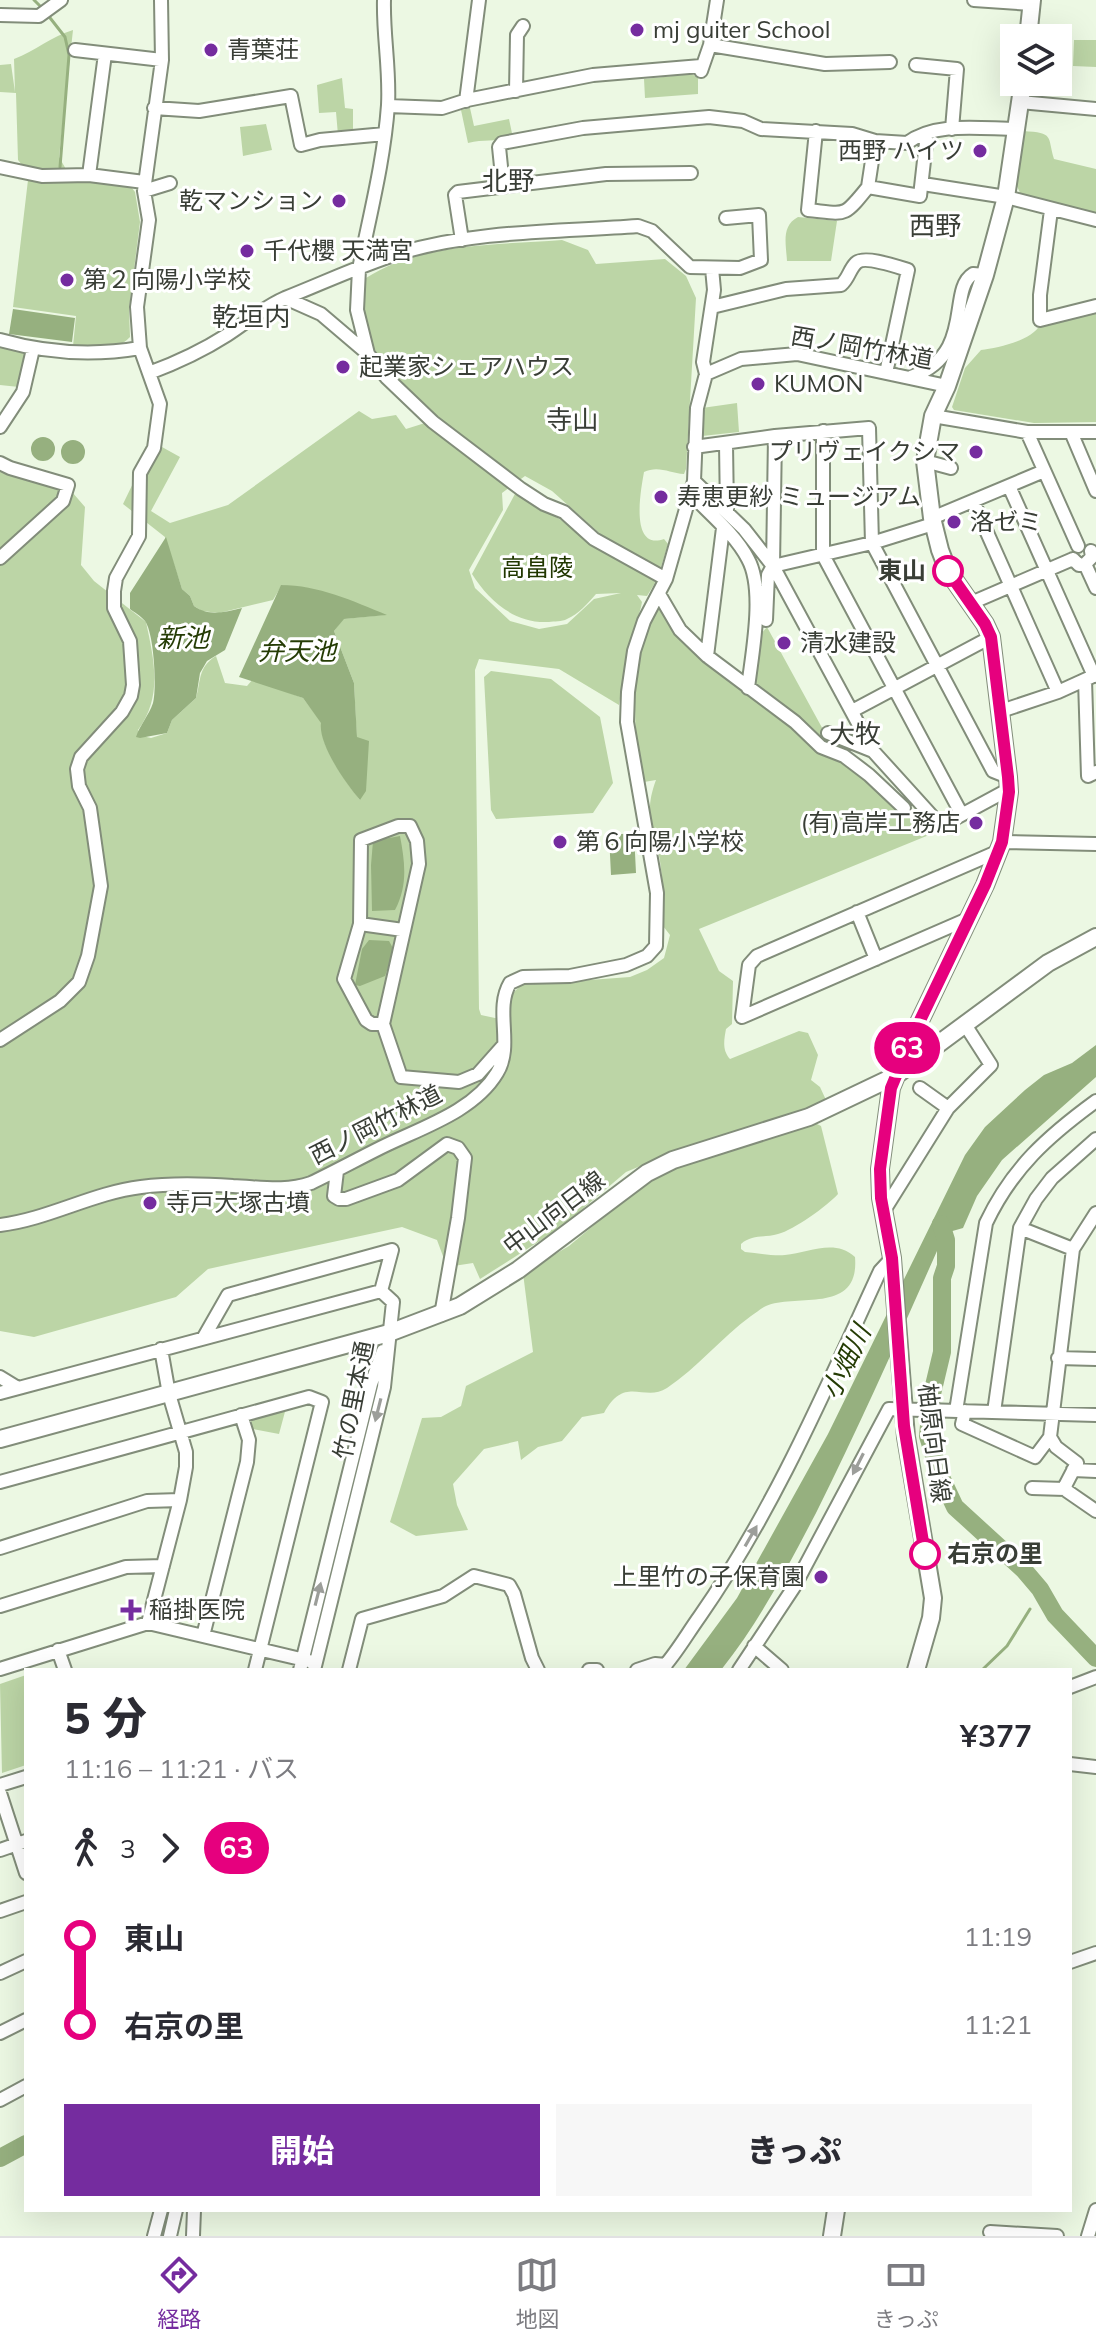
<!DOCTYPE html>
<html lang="ja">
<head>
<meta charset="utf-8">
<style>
	:root { --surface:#fff; --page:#f7f7f7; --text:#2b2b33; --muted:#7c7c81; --line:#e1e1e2; --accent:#752c9f }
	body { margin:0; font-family:Mulish,"Noto Sans JP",sans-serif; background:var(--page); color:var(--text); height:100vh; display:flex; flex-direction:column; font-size:30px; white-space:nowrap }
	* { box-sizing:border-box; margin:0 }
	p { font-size:26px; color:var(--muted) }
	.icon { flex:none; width:44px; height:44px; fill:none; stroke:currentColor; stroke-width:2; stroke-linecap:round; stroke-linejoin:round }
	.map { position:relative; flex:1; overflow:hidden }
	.details { position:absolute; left:24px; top:1668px; width:1048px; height:544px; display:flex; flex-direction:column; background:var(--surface); border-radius:0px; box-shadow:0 8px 32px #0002 }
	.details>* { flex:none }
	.badge { padding:0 16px; border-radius:26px; font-size:28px; line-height:52px }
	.tools { position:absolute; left:1000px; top:24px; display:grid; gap:16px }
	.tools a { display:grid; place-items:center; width:72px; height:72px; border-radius:0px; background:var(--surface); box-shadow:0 8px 32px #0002; font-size:40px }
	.map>.badge { position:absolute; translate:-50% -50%; box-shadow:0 0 0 4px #fff }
	.legs { display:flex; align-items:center; gap:12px; height:88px; padding:0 40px; font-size:26px }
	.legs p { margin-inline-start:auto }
	.headline { display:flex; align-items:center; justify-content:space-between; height:136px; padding:0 40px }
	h1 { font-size:44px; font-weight:800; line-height:60px }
	.button { display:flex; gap:16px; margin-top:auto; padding:16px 40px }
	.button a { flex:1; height:92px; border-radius:0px; background:var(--accent); color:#fff; font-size:32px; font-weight:800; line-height:92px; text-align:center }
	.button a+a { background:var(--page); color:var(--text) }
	ul { padding:0 40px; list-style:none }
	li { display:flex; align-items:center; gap:28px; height:88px; font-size:30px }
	li i { display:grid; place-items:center; width:12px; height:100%; margin:0 10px; background:currentColor }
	li i::after { content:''; width:20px; height:20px; margin:-10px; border:6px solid; border-radius:50%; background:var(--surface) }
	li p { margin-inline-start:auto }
	li:first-child i { background:linear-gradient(#0000 50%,currentColor 0) }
	li:last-child i { background:linear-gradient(currentColor 50%,#0000 0) }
	.tab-bar { display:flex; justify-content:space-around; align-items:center; height:112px; border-top:2px solid var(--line); background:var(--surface); font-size:22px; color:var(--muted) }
	.tab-bar a { display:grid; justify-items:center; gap:4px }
	.tab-bar .active { color:var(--accent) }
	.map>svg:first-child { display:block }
</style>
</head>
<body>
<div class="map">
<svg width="1096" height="2236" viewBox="0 0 1096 2236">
	<rect width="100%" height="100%" fill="#ecf8e3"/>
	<path fill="#bcd5a6" d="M73 30 59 157 67 171 26 170 18 160 16 93 0 92V65L11 64 15 92 14 59C35 51 52 36 73 30Z
		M1074 40H1096V67L1073 66Z
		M692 74 698 78V94L645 98 644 79Z
		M342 78 345 108 353 109V133L338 135 336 112 319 113 317 85Z
		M470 108 474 126 509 119 513 138C495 142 485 139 468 143L461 110Z
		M266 124 272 150 243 156 240 127Z
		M1023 131C1055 133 1047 136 1054 159L1096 169V216L1021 195 1016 184Z
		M28 180 41 182 97 181 132 188 135 192 140 222 129 309 130 337C116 353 91 348 73 346L76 316 13 307Z
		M798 217 837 221 831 261H787C786 244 781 226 798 217Z
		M562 240 588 250 596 264 665 259 686 276 696 298 686 469 684 474C670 473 658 465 644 472 641 489 629 551 664 539L668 544 661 567 653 566 605 538 552 491 525 476 502 493 503 510 469 570 475 588 510 621 539 629 567 624 594 599 621 593 596 594C588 603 579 614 567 619 562 622 554 621 549 622 515 624 489 601 472 574L516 492 561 520 589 542 654 578 655 583 647 596 637 595 642 602 641 607 626 662 619 705 559 669 479 659 475 670 479 1009 481 1015 495 1018 504 1016 514 992 521 985 630 977 647 970 664 958 670 935 663 926C664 904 663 883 660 861 654 827 643 815 656 780L644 782C630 731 631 653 657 606L751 698 786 719 843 759 929 835 699 929 719 971 733 981 732 1024 726 1029C724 1040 722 1050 730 1059L799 1031 808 1033 818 1055 811 1080 820 1087 826 1100 823 1103 686 1147 626 1172 560 1228 480 1279 473 1263 447 1267 437 1240 402 1227 208 1269 176 1297 34 1337 0 1331V467L59 477 85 507 81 565 94 581 146 622C154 660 163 696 138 730L142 736 151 738 167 733 172 720 196 698C201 680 198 667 216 656L225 683 247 686 253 679 303 698 322 723C318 744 347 784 360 800L354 683 334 631 343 619 384 615 282 585 273 600 219 613 202 611 194 606 190 596 182 589 165 537 123 504 153 442 180 457 151 511 170 523 228 505 359 411 372 419 396 415 406 429 425 423 432 411 373 354 364 307 366 278C422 242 499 245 562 240Z
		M1096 309V422L1034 423 954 410 952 407 965 368 981 350C998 348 1031 341 1040 325Z
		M0 345 25 354 27 357 19 387 0 385Z
		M737 403 739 432 702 436V408Z
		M767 627 826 735 822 739 758 692 755 685 760 635Z
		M491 671 551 679 600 717 613 783 593 813 496 819 491 810 484 677Z
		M815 1123 821 1126 838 1194C827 1206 794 1230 778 1234 765 1238 752 1234 741 1244V1249L745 1252C758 1253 772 1256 785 1255 809 1253 834 1238 855 1257 860 1315 797 1293 766 1306 761 1308 756 1313 751 1316 721 1338 697 1368 667 1388 644 1403 625 1374 604 1413L582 1417 562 1441 538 1447 521 1460 518 1441 484 1449 453 1484 457 1505 468 1530 416 1536 390 1522 422 1418 441 1417 461 1406 466 1386 533 1352 523 1273 569 1246 637 1189 675 1166Z
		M286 1408 279 1434 253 1429 250 1417Z
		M26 1675V1765L2 1773 0 1684Z"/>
	<path fill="#96b07f" d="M13 309 75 318 72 342 9 334Z
		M31 449a12 12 0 1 1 24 0a12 12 0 1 1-24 0Z
		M61 452a12 12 0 1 1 24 0a12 12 0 1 1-24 0Z
		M166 537 182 589 190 596 194 606C210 617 224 612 242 608L225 650 207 661 200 673 196 698 172 720 167 733 140 738 136 737C140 725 149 715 153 703 157 688 154 633 145 621 141 616 134 612 130 609V593Z
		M281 585C318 585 353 601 387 615L344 619 334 631 354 683 357 737 369 741 366 791 360 800C346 784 318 744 321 723L303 698 239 677Z
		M634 833 636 873 611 875 609 835Z
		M400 836C405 863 408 885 395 910L372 911 371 865 373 841Z
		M369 940 389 941 394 950 385 976 360 986 355 985 362 949Z
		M1096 1045V1077L1002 1160 977 1196 963 1228 949 1232 937 1251C898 1339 859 1427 816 1513 787 1568 760 1621 721 1670H684L737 1598 828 1434 965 1155 985 1127 1025 1090 1044 1075 1072 1063Z"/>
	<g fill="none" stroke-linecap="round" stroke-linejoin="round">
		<path stroke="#96b07f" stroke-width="3" d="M34 0 42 8
			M47 14 65 37 69 55 60 167
			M982 1670 1007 1646 1030 1609"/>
		<path stroke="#96b07f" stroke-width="18" d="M941 1224 946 1240V1266L942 1278V1352L932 1394 928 1436 940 1475 955 1507 1023 1569 1040 1589 1055 1615 1096 1658
			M0 2158 26 2144"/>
		<defs>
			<path id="minor" d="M384 0C383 35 390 69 388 105 384 161 370 214 359 269L357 310 368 354 387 378 433 422 521 489 544 504 564 512 594 539 666 579
				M974 0 1032 4
				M0 15 39 16 61 0
				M710 45 825 64 890 62
				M75 50 162 60
				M916 65 957 69 952 129
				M701 71 710 45 717 0
				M516 91 517 35 523 26
				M466 101 479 0
				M1020 102 1096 109
				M388 106 442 108 467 100 593 75 701 66
				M154 108 199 111 291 96 301 145 320 140 385 134
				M816 131 808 210C847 214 843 218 868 187
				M875 141 868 187 920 196 927 134
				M0 167 42 176 89 175 144 182
				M89 175 105 54
				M923 184 1006 197 1096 220
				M503 186 499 147 502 143 583 128 709 117 743 121 761 129 852 134 875 141 907 143C936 121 982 129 1017 129
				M144 191 170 183
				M1051 210 1040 295V320L1096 306
				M462 240 455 195 458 192 606 174 691 173
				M285 298 321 314 368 354
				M712 307 786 289 841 285C849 278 849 270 856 263 864 255 898 267 908 270L886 373
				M0 340C46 353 93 356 140 348
				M149 373C176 363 202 351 227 335 247 322 264 307 285 298 323 283 361 265 400 253 477 230 559 232 638 226L652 231 690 267 740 268 761 260 759 215 726 218
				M706 374 703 362 714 290 712 268
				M911 377C976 354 947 290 973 274L985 275
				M933 416 1027 432H1096
				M0 427 23 392 33 349
				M823 431V555L961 813
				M1027 432 1078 546
				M1071 432 1096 491
				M726 444 727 512
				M694 447 775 436 869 428 872 543 993 771 1008 777
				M925 461 951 468
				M0 463 10 468 68 485 63 501 0 558
				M694 481 744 529 773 566
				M1009 486 1094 676
				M691 494C710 514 735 534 748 559 765 590 752 653 748 688
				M973 501 1058 692
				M932 518 1044 471
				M1073 559 1079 565 1085 564 1092 557 1091 551
				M1085 564 1096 588
				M773 566 872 543 933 524
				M773 566 775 436
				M659 594 680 630 707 656 795 722 821 747 844 756 869 775 904 808
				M971 603 1073 559
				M766 620 768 575 773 566 873 751 941 826 1002 793 1009 792
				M707 656 723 528
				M1085 680 1088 776 1096 772
				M852 711 991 637
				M1001 711 1058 692 1091 677
				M828 733 873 751
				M1002 842 1096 844
				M857 912 876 959
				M360 924 403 930
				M742 1017 749 965 757 956 999 851
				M742 1017 970 918
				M383 1024H372L366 1020 344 979 360 924 361 840 398 826H410L417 841 419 864 383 1024 401 1077 459 1082 478 1074 502 1047
				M0 1040 60 1001 79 982 88 956 101 886 90 808 79 786 77 769 81 757 122 712 131 696 133 685 130 641 114 608V591L116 578 139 536 140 473 154 448 160 404 140 348 137 307 149 220 144 191 162 60 161 0
				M920 1088 948 1108
				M337 1171 334 1196 339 1199H346L398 1180 447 1144 458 1148 465 1158 458 1218 441 1315
				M883 1212 948 1108 991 1065 964 1023
				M1096 1213 1073 1249 1050 1437 1056 1447 1077 1463 1065 1486 1067 1491 1096 1511
				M0 1225C49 1219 92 1193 141 1187 171 1183 203 1184 233 1186 261 1187 284 1192 311 1183 334 1172 356 1160 378 1149 417 1129 473 1113 497 1073 514 1045 494 1010 510 983L523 977 570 976 626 965 647 956 656 946 657 893 627 722 628 692 634 651 644 621 666 579 694 481 697 408 706 374 741 359 797 354 947 386
				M1020 1228 1073 1249
				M204 1337 228 1295 392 1250 381 1291
				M1058 1358 1096 1359
				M0 1377 18 1388
				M0 1393 381 1291 393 1302 384 1387 314 1670
				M956 1411 986 1223C1012 1168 1048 1136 1096 1101
				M965 1411 962 1424 1035 1457 1050 1437
				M994 1412 1020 1228 1036 1199 1052 1178 1096 1139
				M1073 1470 1096 1471
				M0 1482 309 1397 322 1402 255 1670
				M1032 1488 1065 1489
				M0 1548 147 1501 180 1500
				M0 1606 126 1567 163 1566
				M148 1623 180 1500 186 1467V1452L169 1394 161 1349
				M203 1636 247 1462 249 1440 241 1415
				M754 1646 782 1670
				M58 1650 65 1670
				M0 1669 148 1623 309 1661
				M300 1670 371 1384 383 1351
				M349 1670 362 1619 443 1596 474 1576 509 1585 514 1594 532 1658 538 1670
				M589 1670H597
				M637 1670 655 1664 666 1665
				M661 1670C676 1654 687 1634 700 1616 774 1510 826 1388 880 1271L892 1258
				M739 1670 794 1587 889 1409 1096 1415
				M1070 1687 1096 1677
				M1070 1764 1096 1767
				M0 1785 26 1777
				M0 1793 26 1873
				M0 1850 26 1841
				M0 1911 26 1902
				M1070 1962 1096 1953
				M0 1973 26 1961
				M0 2033 26 2020
				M0 2100 26 2086
				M990 2232 1057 2236
				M154 2236 161 2210
				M170 2236 176 2210
				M193 2236 194 2210
				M1088 2236 1096 2210"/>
			<path id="major" d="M1028 38 1032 0
				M0 1439 389 1333 460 1306 518 1270 647 1173 673 1160 809 1117 895 1076 1048 963 1096 937
				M916 1670 931 1618 933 1598 906 1437 892 1258 881 1198 880 1169 891 1088 913 1035 985 885 1002 842 1009 792 1008 777 991 637 985 624 948 571 940 550 932 518 925 461 933 416 947 386 985 275 1006 197 1023 82
				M832 2236 836 2210"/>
		</defs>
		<use href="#minor" stroke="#828d7a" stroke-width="16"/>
		<use href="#major" stroke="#828d7a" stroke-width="20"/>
		<use href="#minor" stroke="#fff" stroke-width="12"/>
		<use href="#major" stroke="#fff" stroke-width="16"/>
	</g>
	<defs><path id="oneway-solid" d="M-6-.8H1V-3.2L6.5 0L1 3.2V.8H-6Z" transform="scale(2)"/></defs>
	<g fill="#9c9e9a">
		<use href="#oneway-solid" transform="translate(378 1410) rotate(104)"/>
		<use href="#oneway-solid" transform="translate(858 1464) rotate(117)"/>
		<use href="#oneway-solid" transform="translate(751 1536) rotate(-60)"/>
		<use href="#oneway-solid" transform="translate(318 1594) rotate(-76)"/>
	</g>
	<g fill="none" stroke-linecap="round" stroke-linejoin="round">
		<defs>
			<path id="line-1" d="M925 1554 904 1426 892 1258 881 1198 880 1169 891 1088 913 1035 985 885 1002 842 1009 792 1008 777 991 637 985 624 948 571"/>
		</defs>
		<use href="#line-1" stroke="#fff" stroke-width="18"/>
		<use href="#line-1" stroke="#e6007e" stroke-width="12"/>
	</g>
	<g fill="#752c9f" stroke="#fff" stroke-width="3">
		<circle cx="637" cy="30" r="8"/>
		<circle cx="211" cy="50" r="8"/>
		<circle cx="980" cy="151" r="8"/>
		<circle cx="339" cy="201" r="8"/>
		<circle cx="247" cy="251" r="8"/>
		<circle cx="67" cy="280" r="8"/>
		<circle cx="343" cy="367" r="8"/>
		<circle cx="758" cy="384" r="8"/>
		<circle cx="976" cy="452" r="8"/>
		<circle cx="661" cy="497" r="8"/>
		<circle cx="954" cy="522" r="8"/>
		<circle cx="784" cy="643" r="8"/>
		<circle cx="976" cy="823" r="8"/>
		<circle cx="560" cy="842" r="8"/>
		<circle cx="150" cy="1203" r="8"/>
		<circle cx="821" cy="1577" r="8"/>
		<path d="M127 1598h8v8h8v8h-8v8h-8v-8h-8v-8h8z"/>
	</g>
	<g fill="#fff" stroke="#e6007e" stroke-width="4">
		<circle cx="948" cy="571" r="14"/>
		<circle cx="925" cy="1554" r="14"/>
	</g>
	<g text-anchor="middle" stroke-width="6" stroke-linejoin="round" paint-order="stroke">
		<g font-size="24" fill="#393e36" stroke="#fff" text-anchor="start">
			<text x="653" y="38">mj guiter School</text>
			<text x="227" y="58">青葉荘</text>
			<text x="964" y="159" text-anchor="end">西野 ハイツ</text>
			<text x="323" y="209" text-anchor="end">乾マンション</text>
			<text x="263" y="259">千代櫻 天満宮</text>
			<text x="83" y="288">第２向陽小学校</text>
			<text x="359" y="375">起業家シェアハウス</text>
			<text x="774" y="392">KUMON</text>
			<text x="960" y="460" text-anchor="end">プリヴェイクシマ</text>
			<text x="677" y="505">寿恵更紗 ミュージアム</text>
			<text x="970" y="530">洛ゼミ</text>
			<text x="800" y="651">清水建設</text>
			<text x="960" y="831" text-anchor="end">(有)高岸工務店</text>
			<text x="576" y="850">第６向陽小学校</text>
			<text x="166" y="1211">寺戸大塚古墳</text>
			<text x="805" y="1585" text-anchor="end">上里竹の子保育園</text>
			<text x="149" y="1618">稲掛医院</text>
		</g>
		<g font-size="24" fill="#393e36" stroke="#fff">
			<text transform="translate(862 348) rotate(10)" y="8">西ノ岡竹林道</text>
			<text transform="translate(376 1125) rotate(-27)" y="8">西ノ岡竹林道</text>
			<text transform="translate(554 1213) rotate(-37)" y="8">中山向日線</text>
			<text transform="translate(354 1400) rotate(-79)" y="8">竹の里本通</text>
			<text transform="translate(934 1443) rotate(83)" y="8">柚原向日線</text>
		</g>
		<g font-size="24" fill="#213700" stroke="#fff">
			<text x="537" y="576">高畠陵</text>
		</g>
		<g font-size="24" font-weight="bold" fill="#393e36" stroke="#fff" text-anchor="end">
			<text x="926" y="579">東山</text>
			<text x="947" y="1562" text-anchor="start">右京の里</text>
		</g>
		<g font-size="26" fill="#393e36" stroke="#fff">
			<text x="508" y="190">北野</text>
			<text x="935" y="235">西野</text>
			<text x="251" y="326">乾垣内</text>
			<text x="572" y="429">寺山</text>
			<text x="855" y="743">大牧</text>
		</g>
		<g font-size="26" font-style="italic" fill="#253c05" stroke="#fff">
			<text x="183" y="647">新池</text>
			<text x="297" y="660">弁天池</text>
			<text transform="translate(846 1362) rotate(-64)" y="9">小畑川</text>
		</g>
	</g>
</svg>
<div class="tools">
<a><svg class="icon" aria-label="layers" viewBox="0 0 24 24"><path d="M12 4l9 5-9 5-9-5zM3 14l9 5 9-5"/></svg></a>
</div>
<b class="badge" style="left:907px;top:1048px;background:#e6007e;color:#fff">63</b>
<section class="details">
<div class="headline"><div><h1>5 分</h1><p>11:16 – 11:21 · バス</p></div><b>¥377</b></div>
<div class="legs"><svg class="icon" aria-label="walk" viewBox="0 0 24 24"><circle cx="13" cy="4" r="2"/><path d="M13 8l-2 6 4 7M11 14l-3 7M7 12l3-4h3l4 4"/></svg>3<svg class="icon" aria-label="forward" viewBox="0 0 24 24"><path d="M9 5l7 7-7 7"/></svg><b class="badge" style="background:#e6007e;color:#fff">63</b></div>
<ul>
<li><i style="color:#e6007e"></i><b>東山</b><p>11:19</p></li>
<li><i style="color:#e6007e"></i><b>右京の里</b><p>11:21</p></li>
</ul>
<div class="button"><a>開始</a><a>きっぷ</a></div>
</section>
</div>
<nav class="tab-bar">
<a class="active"><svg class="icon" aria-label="directions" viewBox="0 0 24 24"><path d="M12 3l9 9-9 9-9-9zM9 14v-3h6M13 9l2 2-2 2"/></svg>経路</a>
<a><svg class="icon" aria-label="map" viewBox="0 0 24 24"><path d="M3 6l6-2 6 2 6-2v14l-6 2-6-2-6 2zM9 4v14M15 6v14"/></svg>地図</a>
<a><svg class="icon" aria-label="tickets" viewBox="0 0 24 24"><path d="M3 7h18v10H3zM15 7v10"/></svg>きっぷ</a>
</nav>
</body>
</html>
